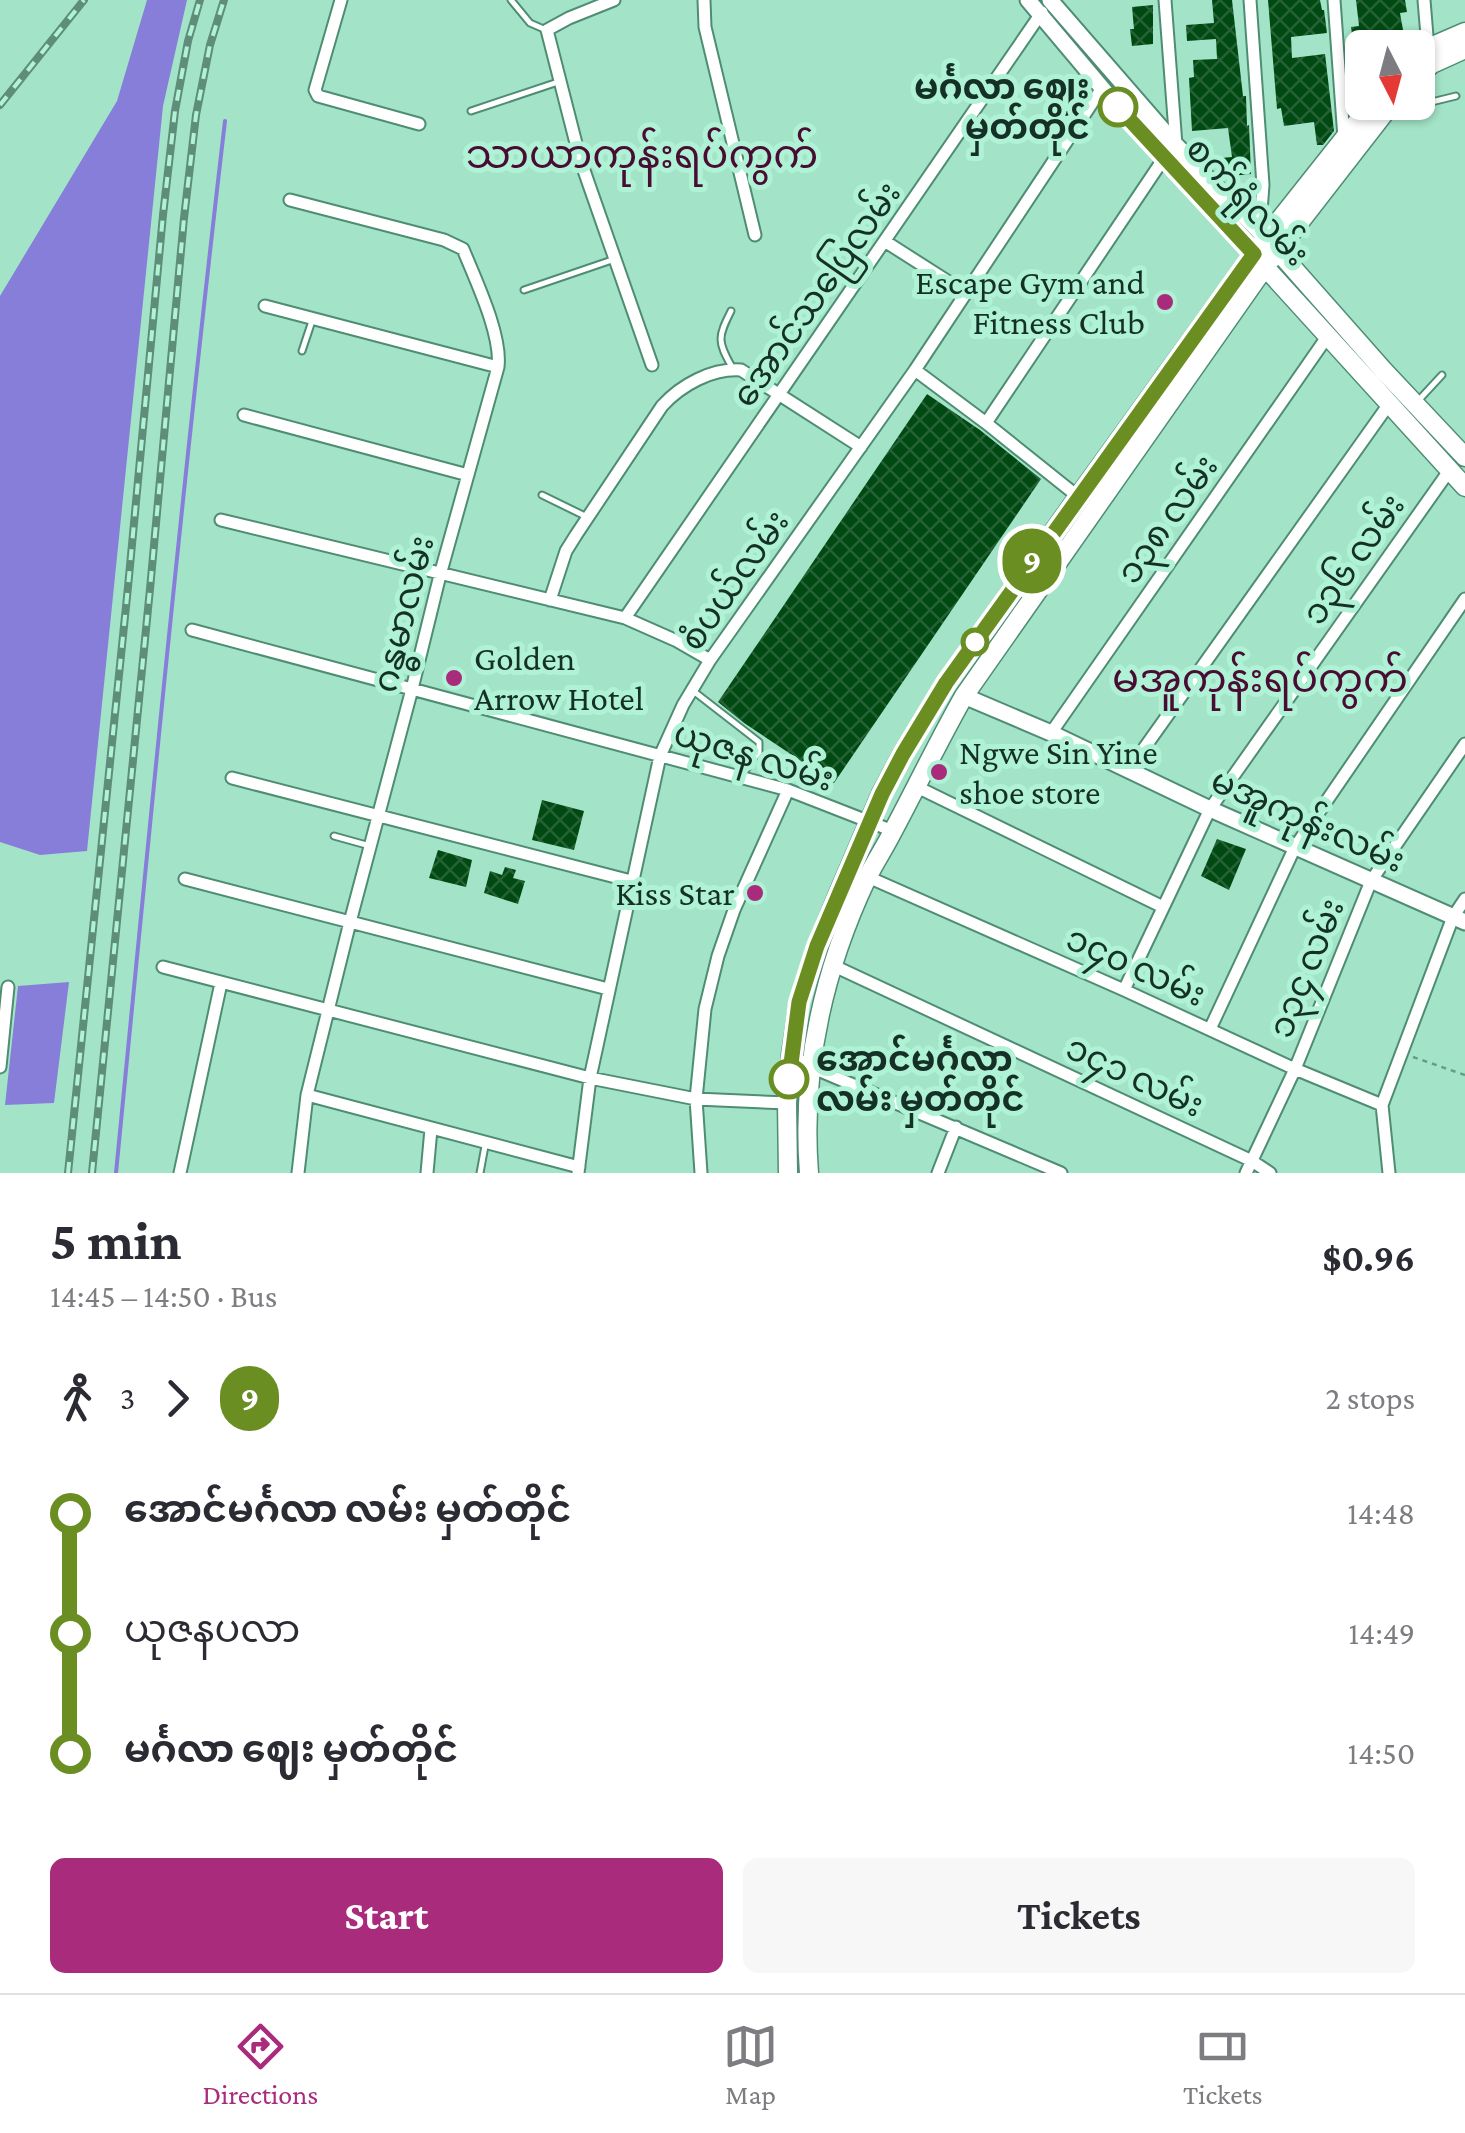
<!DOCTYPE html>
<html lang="en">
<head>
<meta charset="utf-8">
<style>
	:root { --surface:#fff; --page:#f7f7f7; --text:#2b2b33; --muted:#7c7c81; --line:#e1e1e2; --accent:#a92b7c }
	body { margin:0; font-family:"Crimson Pro","Noto Sans Myanmar",serif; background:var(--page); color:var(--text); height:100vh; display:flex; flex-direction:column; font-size:38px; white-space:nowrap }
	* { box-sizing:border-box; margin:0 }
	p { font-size:32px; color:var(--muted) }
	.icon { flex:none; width:55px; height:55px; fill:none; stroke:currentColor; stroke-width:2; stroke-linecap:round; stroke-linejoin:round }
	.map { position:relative; height:1173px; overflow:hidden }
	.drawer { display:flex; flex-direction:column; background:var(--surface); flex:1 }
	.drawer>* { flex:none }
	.badge { padding:0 20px; border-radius:32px; font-size:35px; line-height:65px }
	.needle { width:65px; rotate:174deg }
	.fabs { position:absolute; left:1345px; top:30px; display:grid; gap:20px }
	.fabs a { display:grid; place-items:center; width:90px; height:90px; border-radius:15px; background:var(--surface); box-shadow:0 2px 8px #0004; font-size:50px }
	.map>.badge { position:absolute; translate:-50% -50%; box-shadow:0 0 0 5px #fff }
	.legs { display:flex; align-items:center; gap:15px; height:110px; padding:0 50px; font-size:32px }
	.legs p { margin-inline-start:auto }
	.head { display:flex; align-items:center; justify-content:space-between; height:170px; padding:0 50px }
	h1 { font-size:55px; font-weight:700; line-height:75px }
	.action { display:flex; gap:20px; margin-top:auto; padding:20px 50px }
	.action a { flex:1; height:115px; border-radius:15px; background:var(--accent); color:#fff; font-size:40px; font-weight:700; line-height:115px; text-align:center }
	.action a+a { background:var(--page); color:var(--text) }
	ul { padding:0 50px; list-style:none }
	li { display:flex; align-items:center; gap:35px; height:120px; font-size:38px }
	li i { display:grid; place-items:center; width:15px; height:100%; margin:0 12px; background:currentColor }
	li i::after { content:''; width:25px; height:25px; margin:-12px; border:8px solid; border-radius:50%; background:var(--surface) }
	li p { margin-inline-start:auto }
	li:first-child i { background:linear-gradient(#0000 50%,currentColor 0) }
	li:last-child i { background:linear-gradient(currentColor 50%,#0000 0) }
	.dock { display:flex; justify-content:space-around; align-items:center; height:140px; border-top:2px solid var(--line); background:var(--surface); font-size:28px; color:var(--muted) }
	.dock a { display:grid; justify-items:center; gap:5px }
	.dock .active { color:var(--accent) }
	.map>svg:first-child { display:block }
</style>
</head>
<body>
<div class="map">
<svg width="1465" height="1173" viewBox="0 0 1465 1173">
	<defs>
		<pattern id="building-cross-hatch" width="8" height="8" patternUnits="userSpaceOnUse" patternTransform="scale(2.5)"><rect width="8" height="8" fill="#004912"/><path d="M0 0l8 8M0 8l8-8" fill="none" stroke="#256134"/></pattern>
	</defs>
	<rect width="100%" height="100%" fill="#a3e4c8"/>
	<path fill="#877eda" d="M147 0H187L163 106 87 851 40 855 0 842V296L117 101Z
		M69 982 54 1103 5 1105 18 986Z"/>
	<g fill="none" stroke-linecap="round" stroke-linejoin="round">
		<path stroke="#877eda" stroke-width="4" d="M116 1173C150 822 184 471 225 121"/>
	</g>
	<path fill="url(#building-cross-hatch)" d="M1212 0H1232L1243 96H1246L1247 126 1249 125 1251 174 1222 177 1221 158 1232 157 1228 128 1192 131 1189 78 1194 77 1193 60 1217 59 1216 39 1187 41 1186 25 1214 23Z
		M1268 0H1320L1322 10H1324L1327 33 1291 37 1292 58 1325 54 1334 131 1323 145H1317L1314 122 1284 126 1281 108 1277 109Z
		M1356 0H1405L1407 12 1400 13 1405 41 1392 43 1391 39 1353 43 1351 27 1359 26Z
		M1153 5V44L1132 46 1130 29H1134L1132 7Z
		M927 394 980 430 1041 479 834 783 744 723 718 702Z
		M542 800 584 811 574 850 532 840Z
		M1217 839 1246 849 1229 890 1201 876Z
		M438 850 472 860 466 887 429 878Z
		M505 867 516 870 513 878 525 881 518 904 484 893 490 871 502 875Z"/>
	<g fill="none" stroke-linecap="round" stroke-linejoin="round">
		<defs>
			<path id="lane" d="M511 0 530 23 546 30
				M1411 107 1456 96
				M471 111 558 82
				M524 290 612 260
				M731 311C718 337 717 341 732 367
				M302 351 312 321
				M1417 402 1442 375
				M542 495 587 517
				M692 690 759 742V752L742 775
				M334 836 370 846
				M480 1173 485 1146"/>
			<path id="street" d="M341 0 315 90 318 96 419 124
				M614 0 569 18 547 30 580 159 652 365
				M704 0 705 27 755 235
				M1165 0 1176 145
				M1250 0 1263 185 1261 211 1255 227
				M1334 0 1344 138
				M1424 0 1428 48
				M290 200 444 240 463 249C476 281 502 335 498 367L440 575 412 689 350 922 307 1095 298 1173
				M886 242 966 293
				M265 306 498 367
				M915 370 986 423 1081 499
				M244 415 468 475
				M986 423 1164 158
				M221 520 625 618 677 641 710 660
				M550 600 566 551 576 535 662 406C681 385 712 368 741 370L861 447
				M625 618 1042 12
				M192 630 788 790 893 831
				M1051 733 1327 337
				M1128 771 1389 404
				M232 778 631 881
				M915 786 1163 907
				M868 877 1124 990 1295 1069 1382 1105
				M185 879 608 989
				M832 965 1252 1161 1270 1173
				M163 967 590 1078 696 1099 787 1103
				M1124 990 1210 809 1449 471
				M1210 1029 1295 847 1465 599
				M791 1055 811 1067 1061 1173
				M0 1067 8 987
				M307 1095 579 1167
				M180 1173 221 983
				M427 1173 431 1129
				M578 1173 590 1078 660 756 683 705 710 660 915 370 1102 88
				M701 1173 696 1099 705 1009 718 956 734 910 788 790
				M938 1173 956 1127
				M1246 1173 1295 1069 1371 881 1465 744
				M1389 1173 1382 1105 1453 917 1465 899"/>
			<path id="secondary" d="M1028 0 1118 107 1259 260
				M1050 0 1176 145 1272 245
				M964 696 1051 733 1210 809 1465 922"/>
			<path id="primary" d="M1418 58 1428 48 1465 32
				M1418 76 1432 64 1465 49
				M1278 251 1384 371 1465 457
				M1265 267 1465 487
				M788 1173 787 1103 791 1055 799 1002 817 946 837 897 881 794 903 753 946 683 1078 497 1266 237 1373 102
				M809 1173C801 1070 823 971 867 878 875 862 885 847 893 831 917 786 939 740 964 696L1265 267 1393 102"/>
		</defs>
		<use href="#lane" stroke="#4e8d74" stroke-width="9"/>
		<use href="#street" stroke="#4e8d74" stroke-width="15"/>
		<use href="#secondary" stroke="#4e8d74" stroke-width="19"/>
		<use href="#primary" stroke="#4e8d74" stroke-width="21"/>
		<path stroke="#699b86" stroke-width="2.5" stroke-dasharray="5 5" stroke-linecap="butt" d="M1413 1057 1465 1075"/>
		<use href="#lane" stroke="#fff" stroke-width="5"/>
		<use href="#street" stroke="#fff" stroke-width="11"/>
		<use href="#secondary" stroke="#fff" stroke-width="15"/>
		<use href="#primary" stroke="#fff" stroke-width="18"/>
		<defs>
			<path id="rail" d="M0 105 84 0
				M68 1173 128 587 163 215 175 111 188 41 200 0
				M92 1173 150 589 184 218 196 115 210 45 224 0"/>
		</defs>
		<use href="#rail" stroke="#5e8d7a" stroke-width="8"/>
		<use href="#rail" stroke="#b0f2d5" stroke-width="4" stroke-dasharray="11" stroke-linecap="butt"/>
	</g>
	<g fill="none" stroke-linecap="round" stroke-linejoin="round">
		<defs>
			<path id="line-1" d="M789 1079 799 1002 817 946 882 794 903 754 946 683 1254 254 1118 107"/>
		</defs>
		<use href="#line-1" stroke="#fff" stroke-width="22"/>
		<use href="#line-1" stroke="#6b8e23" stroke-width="15"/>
	</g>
	<g fill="#fff" stroke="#6b8e23" stroke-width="5">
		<circle cx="1118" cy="107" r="18"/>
		<circle cx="975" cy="642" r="12"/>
		<circle cx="789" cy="1079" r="18"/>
	</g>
	<g fill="#a92b7c" stroke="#b0f2d5" stroke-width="4">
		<circle cx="1165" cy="302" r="10"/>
		<circle cx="454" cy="678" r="10"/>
		<circle cx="939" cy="772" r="10"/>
		<circle cx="755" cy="893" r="10"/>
	</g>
	<g text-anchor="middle" stroke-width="10" stroke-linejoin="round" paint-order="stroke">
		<g font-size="35" font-weight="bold" fill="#153026" stroke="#b0f2d5" text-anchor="end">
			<text x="1090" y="99">မင်္ဂလာ ဈေး<tspan x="1090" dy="40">မှတ်တိုင်</tspan></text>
			<text x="816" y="1071" text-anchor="start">အောင်မင်္ဂလာ<tspan x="816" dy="40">လမ်း မှတ်တိုင်</tspan></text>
		</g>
		<g font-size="35" fill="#153026" stroke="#b0f2d5">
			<text transform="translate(1248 201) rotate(47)" y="12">စက်ရုံလမ်း</text>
			<text transform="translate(816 294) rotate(-55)" y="12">အောင်သပြေလမ်း</text>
			<text transform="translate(1167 519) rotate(-55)" y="12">၁၃၈ လမ်း</text>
			<text transform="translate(1353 559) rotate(-55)" y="12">၁၃၆ လမ်း</text>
			<text transform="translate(734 580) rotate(-55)" y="12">စံပယ်လမ်း</text>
			<text transform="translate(403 614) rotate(-76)" y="12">ဂန္ဓမာလမ်း</text>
			<text transform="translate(754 756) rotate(17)" y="12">ယုဇန လမ်း</text>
			<text transform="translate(1308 820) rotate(24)" y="12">မအူကုန်းလမ်း</text>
			<text transform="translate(1136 966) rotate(24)" y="12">၁၄၀ လမ်း</text>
			<text transform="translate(1306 968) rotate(-68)" y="12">၁၃၄ လမ်း</text>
			<text transform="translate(1135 1076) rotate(25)" y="12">၁၄၁ လမ်း</text>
		</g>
		<g font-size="35" fill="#153026" stroke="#b0f2d5" text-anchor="end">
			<text x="1145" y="294">Escape Gym and<tspan x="1145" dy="40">Fitness Club</tspan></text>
			<text x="474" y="670" text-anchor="start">Golden<tspan x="474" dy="40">Arrow Hotel</tspan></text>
			<text x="959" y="764" text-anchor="start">Ngwe Sin Yine<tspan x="959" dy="40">shoe store</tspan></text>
			<text x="735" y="905">Kiss Star</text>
		</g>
		<g font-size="40" fill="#490c33" stroke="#b0f2d5">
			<text x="642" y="168">သာယာကုန်းရပ်ကွက်</text>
			<text x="1260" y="692">မအူကုန်းရပ်ကွက်</text>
		</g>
	</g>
</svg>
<div class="fabs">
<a><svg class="needle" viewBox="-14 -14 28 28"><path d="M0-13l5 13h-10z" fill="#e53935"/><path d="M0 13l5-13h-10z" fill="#7c7c81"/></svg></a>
</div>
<b class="badge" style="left:1032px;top:561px;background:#6b8e23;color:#fff">9</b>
</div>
<section class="drawer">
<div class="head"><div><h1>5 min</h1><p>14:45 – 14:50 · Bus</p></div><b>$0.96</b></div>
<div class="legs"><svg class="icon" aria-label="walk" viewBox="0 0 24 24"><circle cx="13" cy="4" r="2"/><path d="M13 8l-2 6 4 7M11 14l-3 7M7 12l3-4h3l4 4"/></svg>3<svg class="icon" aria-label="forward" viewBox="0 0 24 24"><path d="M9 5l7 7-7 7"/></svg><b class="badge" style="background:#6b8e23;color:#fff">9</b><p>2 stops</p></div>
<ul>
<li><i style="color:#6b8e23"></i><b>အောင်မင်္ဂလာ လမ်း မှတ်တိုင်</b><p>14:48</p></li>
<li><i style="color:#6b8e23"></i><span>ယုဇနပလာ</span><p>14:49</p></li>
<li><i style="color:#6b8e23"></i><b>မင်္ဂလာ ဈေး မှတ်တိုင်</b><p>14:50</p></li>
</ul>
<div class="action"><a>Start</a><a>Tickets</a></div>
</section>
<nav class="dock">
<a class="active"><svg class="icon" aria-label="directions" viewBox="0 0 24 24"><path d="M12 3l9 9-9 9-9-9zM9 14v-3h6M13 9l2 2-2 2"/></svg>Directions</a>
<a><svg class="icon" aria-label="map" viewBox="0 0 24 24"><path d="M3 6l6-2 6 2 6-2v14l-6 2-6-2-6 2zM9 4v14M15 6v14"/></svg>Map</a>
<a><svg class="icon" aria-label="tickets" viewBox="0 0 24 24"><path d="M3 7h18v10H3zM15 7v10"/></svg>Tickets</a>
</nav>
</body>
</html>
